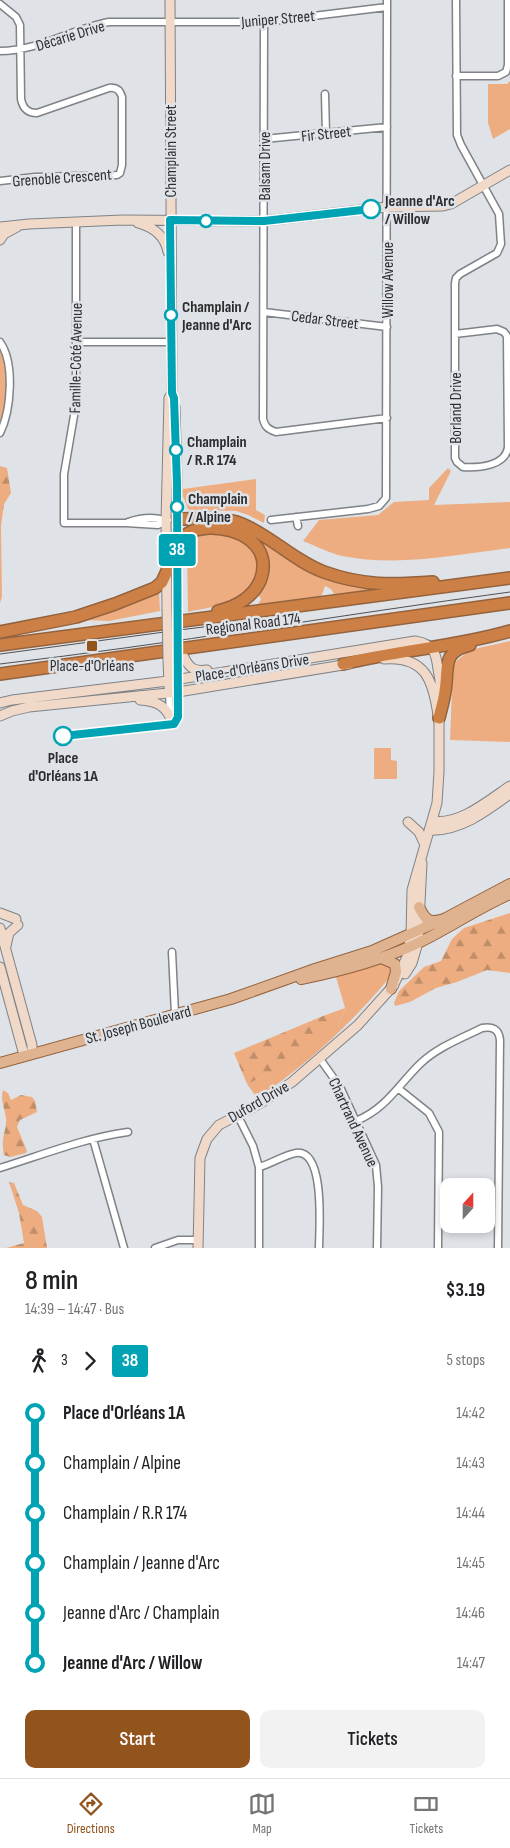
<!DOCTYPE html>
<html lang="en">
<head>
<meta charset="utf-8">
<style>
	:root { --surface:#fff; --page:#f2f2f2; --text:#202124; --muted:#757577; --line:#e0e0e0; --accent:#93531d }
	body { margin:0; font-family:"Sofia Sans Condensed",sans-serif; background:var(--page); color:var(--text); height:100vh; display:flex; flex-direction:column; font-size:19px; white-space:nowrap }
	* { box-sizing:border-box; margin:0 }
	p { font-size:16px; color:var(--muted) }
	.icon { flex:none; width:28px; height:28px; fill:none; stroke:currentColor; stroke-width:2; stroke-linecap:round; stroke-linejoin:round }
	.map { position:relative; height:1248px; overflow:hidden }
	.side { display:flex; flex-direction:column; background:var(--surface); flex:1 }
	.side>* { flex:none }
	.badge { padding:0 10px; border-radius:4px; font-size:18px; line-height:32px }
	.needle { width:32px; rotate:21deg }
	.buttons { position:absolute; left:440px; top:1178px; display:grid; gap:10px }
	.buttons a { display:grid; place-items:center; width:55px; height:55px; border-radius:10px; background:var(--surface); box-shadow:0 2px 8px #0003; font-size:25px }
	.map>.badge { position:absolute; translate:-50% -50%; box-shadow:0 0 0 2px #fff }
	.legs { display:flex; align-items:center; gap:8px; height:55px; padding:0 25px; font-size:16px }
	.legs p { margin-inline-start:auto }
	.summary { display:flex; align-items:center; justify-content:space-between; height:85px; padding:0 25px }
	h1 { font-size:28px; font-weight:600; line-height:38px }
	.cta { display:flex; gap:10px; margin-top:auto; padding:10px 25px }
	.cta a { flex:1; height:58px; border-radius:10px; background:var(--accent); color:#fff; font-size:20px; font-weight:600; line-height:58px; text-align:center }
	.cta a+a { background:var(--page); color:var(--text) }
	ul { padding:0 25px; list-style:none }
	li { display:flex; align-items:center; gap:18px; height:50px; font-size:19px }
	li i { display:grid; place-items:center; width:8px; height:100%; margin:0 6px; background:currentColor }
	li i::after { content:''; width:12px; height:12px; margin:-6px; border:4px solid; border-radius:50%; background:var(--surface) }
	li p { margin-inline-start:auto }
	li:first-child i { background:linear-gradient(#0000 50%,currentColor 0) }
	li:last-child i { background:linear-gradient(currentColor 50%,#0000 0) }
	.menu { display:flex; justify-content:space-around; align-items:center; height:70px; border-top:1px solid var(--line); background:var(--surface); font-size:14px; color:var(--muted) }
	.menu a { display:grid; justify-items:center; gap:2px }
	.menu .selected { color:var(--accent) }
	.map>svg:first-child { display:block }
</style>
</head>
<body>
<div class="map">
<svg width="510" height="1248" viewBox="0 0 510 1248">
	<defs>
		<pattern id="forest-firs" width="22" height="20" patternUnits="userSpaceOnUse" patternTransform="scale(1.25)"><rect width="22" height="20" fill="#edad80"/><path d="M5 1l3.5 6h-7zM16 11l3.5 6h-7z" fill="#c08d69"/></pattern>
	</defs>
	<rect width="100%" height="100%" fill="#dfe3e8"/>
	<path fill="#edad80" d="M510 81V129L493 139 488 123V84H507Z
		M0 349C9 367 7 405 0 424Z
		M448 468 451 471 434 505 510 502V548C455 555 398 567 342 556 329 553 316 546 303 541L319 520 378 515 394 502 429 500V488Z
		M256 479V510L265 515 264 523 248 515 236 511 190 510 188 509 183 496V489Z
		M238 527 274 548 380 588V590L334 594 331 589 325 586 321 597 258 605 261 599 257 593 266 571Z
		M205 533C217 534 232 534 243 541 266 554 258 588 237 599 222 607 204 608 188 612L187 546 190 536Z
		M159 591 160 611 109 621 84 620Z
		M510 641V742L450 740 453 664 470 650Z
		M374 748H391V760L397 761V779H374Z
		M382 963 388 966 391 970 390 977C352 1023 307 1065 257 1098L247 1084 265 1076 338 1026 345 1008 336 977Z"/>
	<path fill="url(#forest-firs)" d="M0 466 7 468 11 493 4 504 1 526 2 597 0 603Z
		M510 913V973L487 970 457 982 436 988 410 1002 395 1006 394 1003 399 991 424 967 441 961 452 939 464 928Z
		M345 1008 338 1026 299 1057 265 1076 247 1084 234 1053 323 1016Z
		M3 1090 8 1093 11 1100 21 1095 32 1097 35 1101 37 1112 20 1120 17 1127 27 1151 26 1153 10 1157 4 1155C0 1138 7 1130 6 1119 5 1108 0 1101 3 1090Z
		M9 1182 14 1183 23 1205 37 1211 42 1217 47 1248H6L24 1243 19 1213Z"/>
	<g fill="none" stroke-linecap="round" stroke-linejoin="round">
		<defs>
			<path id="street" d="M0 4 16 17 20 25 21 99C23 109 28 113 37 113L109 88C116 87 120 90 122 97V165L120 173 117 175 35 177 0 181
				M264 22 263 419C265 427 268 429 276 432L387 418
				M0 51C38 51 72 29 109 22H264L387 7
				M456 76H498L506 72 508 65V0
				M325 94 326 134
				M264 139 387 127
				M76 222V404L64 474V523H126L158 525 168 520
				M264 312 387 327
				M455 334 497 329 504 332 507 336 508 447C506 466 479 468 463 467L457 462 455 458V283L456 278 460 274 497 253 501 244 499 214 461 145 457 135 456 0
				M0 342C15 363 11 411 0 433
				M76 342H171
				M296 517 298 526
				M271 520 368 509 379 506 386 498 387 0
				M128 522C140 518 154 516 166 521
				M169 693 170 716
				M174 724 178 717V692
				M172 952 175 1014
				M320 1059 340 1087 376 1165 378 1187 377 1248
				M399 1089 429 1113 439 1132 438 1248
				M237 1114 253 1146 259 1167V1248
				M356 1121C387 1108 398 1085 421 1063 438 1047 462 1038 482 1028 492 1026 499 1029 500 1040L498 1248
				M93 1139 124 1248
				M259 1167C271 1164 284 1155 296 1153 326 1149 319 1231 319 1248
				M0 1168C42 1155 84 1138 128 1132
				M155 1248 178 1240H198"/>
			<path id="secondary" d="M138 223C153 227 165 236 168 252
				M0 227 29 224 123 220 264 221 387 207 443 206 451 204 510 170
				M0 240 4 234 17 227
				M175 407 177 483V607
				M167 609 166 521 169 398 172 393 170 0
				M184 657C189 668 195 672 207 670
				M177 658V684
				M168 659 169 687
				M384 659C426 656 433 681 438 715
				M140 700C154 701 164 704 170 717
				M0 703 12 700 168 681 415 641C434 644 436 653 438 669 440 678 441 686 440 694
				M0 716 12 711 29 707 178 692 349 664
				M432 821C459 826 489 800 510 786
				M408 822 419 832 425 845
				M429 830C459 832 487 811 510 794
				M0 913 16 919
				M0 928 32 1045V1053
				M6 946 9 933 18 925
				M0 967 24 1055
				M405 974 412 963 418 943 422 863
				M395 982 407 957 411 935 412 890 437 803 439 772V712
				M198 1248 200 1158 207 1139 219 1125 261 1103 292 1082 358 1025 394 985"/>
			<path id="primary" d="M419 907C424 917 428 924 440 920
				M381 958 395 964 396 972 391 989
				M301 979C341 971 382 960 418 943 449 928 478 908 510 894
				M0 1063 231 999 315 969 372 951 446 918 510 884"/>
			<path id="highway" d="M177 519C198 519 222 516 242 524 271 536 294 561 324 572 363 586 393 585 433 582
				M177 558C178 550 179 542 184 537 190 530 200 529 209 528 238 527 274 545 260 581 252 598 235 607 218 611
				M0 632 76 617 115 604 155 588 162 582 167 571
				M0 645 510 578
				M343 664C398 650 456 647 510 631
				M0 674 510 603
				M439 718C441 709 444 700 445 691 449 668 441 652 470 645"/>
		</defs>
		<use href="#street" stroke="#7f8286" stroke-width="9"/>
		<use href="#secondary" stroke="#7f8286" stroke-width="11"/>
		<use href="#primary" stroke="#94633e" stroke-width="12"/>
		<use href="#highway" stroke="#94633e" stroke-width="14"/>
		<use href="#street" stroke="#fff" stroke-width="6"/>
		<use href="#secondary" stroke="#f0d9c8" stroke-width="9"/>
		<use href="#primary" stroke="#e0b390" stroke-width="10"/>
		<use href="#highway" stroke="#cc8046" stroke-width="11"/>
		<path stroke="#4f5053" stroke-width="1" d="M0 654 187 629 285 617
			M0 664C171 644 340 615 510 592"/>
		<defs>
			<path id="secondary-bridge" d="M167 609 168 659
				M177 658V607"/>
		</defs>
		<use href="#secondary-bridge" stroke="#7f8286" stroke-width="11" stroke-linecap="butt"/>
		<use href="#secondary-bridge" stroke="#f0d9c8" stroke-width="9"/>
	</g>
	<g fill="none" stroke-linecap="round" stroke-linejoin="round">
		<defs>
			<path id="line-1" d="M63 736 174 724 178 717 177 483 174 398 172 393 170 220 264 221 371 209"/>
		</defs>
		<use href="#line-1" stroke="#fff" stroke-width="11"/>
		<use href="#line-1" stroke="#00a3b4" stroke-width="8"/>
	</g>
	<g fill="#fff" stroke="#00a3b4" stroke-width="2.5">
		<circle cx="371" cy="209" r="9"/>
		<circle cx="206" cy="221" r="6"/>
		<circle cx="171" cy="315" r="6"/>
		<circle cx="176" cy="450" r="6"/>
		<circle cx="177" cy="507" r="6"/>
		<circle cx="63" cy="736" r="9"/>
	</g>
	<rect fill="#93531d" stroke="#dfe3e8" stroke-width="2" x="86" y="640" width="12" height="12" rx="2.5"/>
	<g text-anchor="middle" stroke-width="5" stroke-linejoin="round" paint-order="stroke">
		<g font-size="16" fill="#2c2d2f" stroke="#dfe3e8">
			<text transform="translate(278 18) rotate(-5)" y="6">Juniper Street</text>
			<text transform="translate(70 35) rotate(-17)" y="6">Décarie Drive</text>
			<text transform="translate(326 133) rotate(-6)" y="6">Fir Street</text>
			<text transform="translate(170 151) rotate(-90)" y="6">Champlain Street</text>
			<text transform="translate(264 166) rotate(-90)" y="6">Balsam Drive</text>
			<text transform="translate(62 177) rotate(-4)" y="6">Grenoble Crescent</text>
			<text transform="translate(387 280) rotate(-90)" y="6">Willow Avenue</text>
			<text transform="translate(325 319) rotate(7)" y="6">Cedar Street</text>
			<text transform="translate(75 358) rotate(-89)" y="6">Famille-Côté Avenue</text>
			<text transform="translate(455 408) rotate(-90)" y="6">Borland Drive</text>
			<text transform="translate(253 623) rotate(-7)" y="6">Regional Road 174</text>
			<text transform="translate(252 667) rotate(-9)" y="6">Place-d'Orléans Drive</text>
			<text transform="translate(138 1024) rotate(-15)" y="6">St. Joseph Boulevard</text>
			<text transform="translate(258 1101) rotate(-30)" y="6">Duford Drive</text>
			<text transform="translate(354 1122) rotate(65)" y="6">Chartrand Avenue</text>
		</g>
		<g font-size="16" font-weight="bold" fill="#2c2d2f" stroke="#dfe3e8" text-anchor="start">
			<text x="385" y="206">Jeanne d'Arc<tspan x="385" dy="18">/ Willow</tspan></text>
			<text x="182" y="312">Champlain /<tspan x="182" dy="18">Jeanne d'Arc</tspan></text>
			<text x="187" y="447">Champlain<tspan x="187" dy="18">/ R.R 174</tspan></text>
			<text x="188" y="504">Champlain<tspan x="188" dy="18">/ Alpine</tspan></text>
			<text x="63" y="763" text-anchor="middle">Place<tspan x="63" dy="18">d'Orléans 1A</tspan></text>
		</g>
		<g font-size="16" fill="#2c2d2f" stroke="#dfe3e8">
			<text x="92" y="671">Place-d'Orléans</text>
		</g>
	</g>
</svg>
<div class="buttons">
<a><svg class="needle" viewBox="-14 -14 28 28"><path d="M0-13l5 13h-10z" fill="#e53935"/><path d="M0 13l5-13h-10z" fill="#757577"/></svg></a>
</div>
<b class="badge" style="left:177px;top:550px;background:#00a3b4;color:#fff">38</b>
</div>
<section class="side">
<div class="summary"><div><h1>8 min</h1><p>14:39 – 14:47 · Bus</p></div><b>$3.19</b></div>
<div class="legs"><svg class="icon" aria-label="walk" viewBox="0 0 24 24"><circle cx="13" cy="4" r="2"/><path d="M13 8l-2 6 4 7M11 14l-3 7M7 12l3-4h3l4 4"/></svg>3<svg class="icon" aria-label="forward" viewBox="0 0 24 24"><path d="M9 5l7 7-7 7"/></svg><b class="badge" style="background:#00a3b4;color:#fff">38</b><p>5 stops</p></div>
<ul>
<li><i style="color:#00a3b4"></i><b>Place d'Orléans 1A</b><p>14:42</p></li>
<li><i style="color:#00a3b4"></i><span>Champlain / Alpine</span><p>14:43</p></li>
<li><i style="color:#00a3b4"></i><span>Champlain / R.R 174</span><p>14:44</p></li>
<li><i style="color:#00a3b4"></i><span>Champlain / Jeanne d'Arc</span><p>14:45</p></li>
<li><i style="color:#00a3b4"></i><span>Jeanne d'Arc / Champlain</span><p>14:46</p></li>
<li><i style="color:#00a3b4"></i><b>Jeanne d'Arc / Willow</b><p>14:47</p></li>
</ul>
<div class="cta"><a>Start</a><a>Tickets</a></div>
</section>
<nav class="menu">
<a class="selected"><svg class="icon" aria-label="directions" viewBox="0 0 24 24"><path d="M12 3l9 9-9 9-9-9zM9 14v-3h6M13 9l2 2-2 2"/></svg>Directions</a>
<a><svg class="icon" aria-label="map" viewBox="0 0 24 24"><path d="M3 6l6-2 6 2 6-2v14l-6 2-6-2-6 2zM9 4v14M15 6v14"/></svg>Map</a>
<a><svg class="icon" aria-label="tickets" viewBox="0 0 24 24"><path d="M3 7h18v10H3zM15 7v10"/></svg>Tickets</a>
</nav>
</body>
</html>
